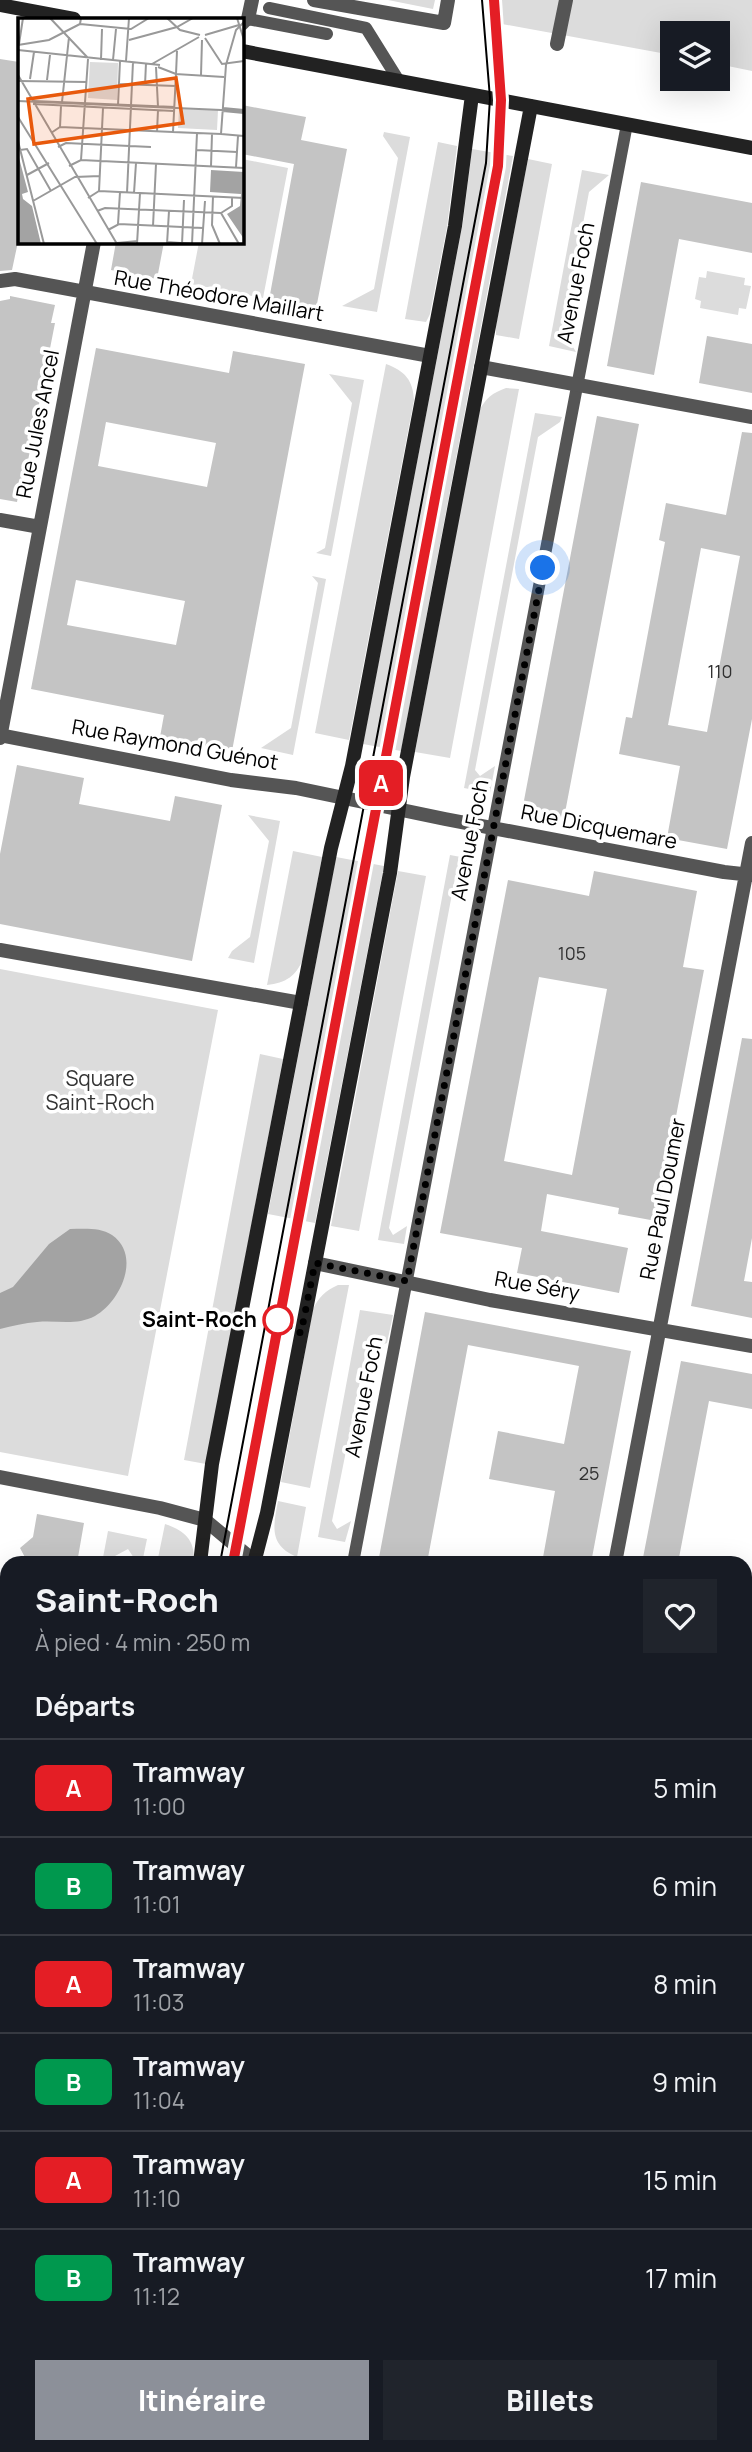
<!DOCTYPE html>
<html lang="fr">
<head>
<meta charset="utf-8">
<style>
	:root { --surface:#171b24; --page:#20242c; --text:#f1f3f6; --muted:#9ea1a6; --line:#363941; --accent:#8c9099 }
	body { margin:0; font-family:Manrope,sans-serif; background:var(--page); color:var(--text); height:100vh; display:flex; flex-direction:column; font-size:26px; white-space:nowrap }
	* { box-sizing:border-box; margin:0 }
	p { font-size:23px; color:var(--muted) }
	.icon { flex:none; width:38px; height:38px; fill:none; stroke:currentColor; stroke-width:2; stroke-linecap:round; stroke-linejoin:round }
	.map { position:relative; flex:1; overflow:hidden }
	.drawer { position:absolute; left:0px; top:1556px; width:752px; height:898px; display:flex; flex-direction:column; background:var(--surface); border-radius:21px 21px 0 0; box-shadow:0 7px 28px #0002 }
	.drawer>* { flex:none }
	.badge { padding:0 14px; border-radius:10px; font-size:24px; line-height:46px }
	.controls { position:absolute; left:660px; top:21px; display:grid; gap:14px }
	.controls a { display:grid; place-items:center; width:70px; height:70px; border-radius:0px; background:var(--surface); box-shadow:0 7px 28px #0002; font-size:35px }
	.you { position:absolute; width:35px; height:35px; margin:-18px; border:5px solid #fff; border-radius:50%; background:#1a73e8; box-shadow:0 0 0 10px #1a73e833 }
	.map>.badge { position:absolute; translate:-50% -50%; box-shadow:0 0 0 4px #fff }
	h2 { padding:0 35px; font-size:26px; line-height:63px }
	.round { display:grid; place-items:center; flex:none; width:74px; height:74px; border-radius:0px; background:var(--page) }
	.head { display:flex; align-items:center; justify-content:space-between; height:119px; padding:0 35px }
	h1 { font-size:33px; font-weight:800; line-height:52px }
	.primary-button { display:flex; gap:14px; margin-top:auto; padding:14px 35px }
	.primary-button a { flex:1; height:80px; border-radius:0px; background:var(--accent); color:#fff; font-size:28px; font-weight:800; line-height:80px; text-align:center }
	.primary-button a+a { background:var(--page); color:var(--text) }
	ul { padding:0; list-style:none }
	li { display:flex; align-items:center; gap:21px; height:98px; padding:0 35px; border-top:2px solid var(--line) }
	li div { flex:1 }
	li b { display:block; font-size:26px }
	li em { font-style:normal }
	li .badge { min-width:77px; font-weight:700; text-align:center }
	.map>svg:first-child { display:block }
</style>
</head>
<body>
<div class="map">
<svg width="752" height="2452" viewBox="0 0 752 2452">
	<rect width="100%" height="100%" fill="#fff"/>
	<path fill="#dcdcdc" d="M388 0H435L433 9Z
		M501 0H752V71L718 64V33H672V55L502 24Z
		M384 132 410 137 377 312 342 306 374 289 398 158 383 136Z
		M438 142 457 146 447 227 430 314 426 322 405 319Z
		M472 149 513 156 401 751 363 744 463 222Z
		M242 159 288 168 263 298 191 284 199 242H242Z
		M528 159 552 164 519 339 496 335V326Z
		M582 170 609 175 589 192 563 330 576 352 549 346Z
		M707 271 745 278 744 285 751 286 746 309 739 308 738 315 700 308 701 301 695 299 699 277 706 278Z
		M386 364C405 371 413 380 414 400L349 740 315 733Z
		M329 374 364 380 331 556 316 553 325 548 352 403Z
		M506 388 519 389 450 758 415 752 479 411C486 398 492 393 506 388Z
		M535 413 562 417 560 422 538 437 475 770 480 776 495 766 490 793 464 788Z
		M312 576 326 579 293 755 261 748 291 728 318 583Z
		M248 815 280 821 254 963 228 958 232 951 250 937 269 841Z
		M293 851 322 857 303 959C296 976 286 983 267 985Z
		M450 855 477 860 455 878 389 1228 393 1235 407 1226 404 1244 378 1240Z
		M336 857 384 866 315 1223 268 1214Z
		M398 871 426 876 359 1231 331 1226Z
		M0 969 218 1010 128 1476 0 1452Z
		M260 1054 283 1059 206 1464 184 1460Z
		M338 1285H349L310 1488 281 1482 313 1309C319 1297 325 1291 338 1285Z
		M360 1310 393 1315 387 1343 366 1351 332 1521 337 1529 351 1521 345 1542 318 1537Z
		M278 1501 306 1507 297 1557C269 1545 273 1527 278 1501Z
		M165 1524C184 1530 197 1541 193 1563H157Z
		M108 1531 147 1539 142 1563H134V1558L128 1549 102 1563Z
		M7 2030V2064L0 2068 1 2039Z
		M7 2118V2248L0 2283V2154Z
		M696 2446 732 2447 735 2452H683Z"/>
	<path fill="#a3a3a3" d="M70 1229C83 1229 100 1227 112 1235 142 1256 120 1302 95 1316 76 1326 58 1320 37 1322 25 1323 12 1326 0 1329V1293L13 1287 49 1244Z"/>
	<path fill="#c4c4c4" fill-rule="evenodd" d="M0 59 19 62V237L12 270 0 271Z
		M242 105 306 117 301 140 347 149 316 309 269 300 294 164 242 154Z
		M641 182 752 203V253L679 239 654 375 607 366Z
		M116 242H164L157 279 111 270Z
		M10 296 55 305 51 323H55L23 486 20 485 17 502 0 499V301L10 299Z
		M707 336 752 344V393L699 383Z
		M96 348 229 373 233 351 305 364 232 751 160 737 164 715 31 689ZM106 422 216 443 207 487 98 466ZM76 580 185 601 176 645 67 625Z
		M597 416 639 424 564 818 522 811Z
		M742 432 752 433V719L727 849 667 838 680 766 619 754 626 717 632 718 665 542 659 540 666 503 726 515ZM701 548 740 556 707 732 668 725Z
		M17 765 84 778 79 804 170 821 175 796 222 805 192 961 0 924V854Z
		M594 871 697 891 683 967 704 970 656 1221 618 1214 619 1208 547 1194 541 1231 628 1248 619 1293 517 1273 522 1248 440 1233 508 880 589 896ZM539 977 607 989 572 1175 504 1161Z
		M742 1038 752 1039V1238L744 1281 752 1282V1318L691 1306Z
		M425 1312 631 1351 591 1563H542L555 1491 489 1479 498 1431 564 1444 579 1366 468 1345 427 1563H378Z
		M681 1361 752 1374V1409L709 1401 678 1563H642Z
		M37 1514 84 1523 77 1563H28L20 1548 33 1537Z"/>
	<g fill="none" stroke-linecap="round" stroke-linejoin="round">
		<defs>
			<path id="primary" d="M746 2093 752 2091
				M746 2129 752 2127
				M0 2383 7 2380
				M0 2423 7 2420"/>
		</defs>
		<use href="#primary" stroke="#dbdbdb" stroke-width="20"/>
		<path stroke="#555" stroke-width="12" d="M269 8 366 28 399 81
			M242 25 248 19 327 34
			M353 1563 627 124
			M0 2025 7 2013"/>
		<path stroke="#555" stroke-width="14" d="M314 0 444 23 448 0
			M248 19 252 0
			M557 44 566 0
			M0 281 15 279 430 356
			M481 367 752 417
			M0 520 40 527
			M0 735 231 780 296 788 445 819 724 872 752 875
			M0 738 94 242
			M0 950 301 1003
			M315 1263 490 1300 752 1346
			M0 1477 160 1508 205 1520 254 1561 261 1563
			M615 1563 752 843
			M746 1657 752 1658
			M0 1889 7 1891
			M746 2400 752 2398
			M12 2449 30 2447 29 2452
			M82 2452 83 2446
			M624 2452 637 2446"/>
		<path stroke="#222" stroke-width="14" d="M0 5 74 19
			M242 51 752 148
			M200 1563 212 1464 253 1252 331 848 352 766 455 226 472 95
			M254 1563 267 1513 390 873 403 777 531 106"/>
		<use href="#primary" stroke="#000" stroke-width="18"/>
		<path stroke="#000" stroke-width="2" d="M220 1563 486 163 490 98 482 0
			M233 1563 498 166 501 100 494 0
			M50 2452 51 2446
			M63 2452 64 2446"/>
	</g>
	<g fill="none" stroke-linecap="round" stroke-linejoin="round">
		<defs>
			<path id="line" d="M233 1563 498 166 501 100 494 0"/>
		</defs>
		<use href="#line" stroke="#fff" stroke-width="16"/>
		<use href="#line" stroke="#e41e25" stroke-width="10"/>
		<path stroke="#000" stroke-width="7" stroke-dasharray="0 12.6" d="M278 1320 301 1333 315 1263 407 1281 543 568"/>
	</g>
	<circle fill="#fff" stroke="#e41e25" stroke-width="3.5" cx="278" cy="1320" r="14"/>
	<g text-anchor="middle" stroke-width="7" stroke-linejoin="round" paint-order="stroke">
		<g font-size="18" fill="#313131">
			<text x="720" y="678">110</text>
			<text x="572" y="960">105</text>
			<text x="589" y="1480">25</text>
		</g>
		<g font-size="21" fill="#000" stroke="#fff">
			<text transform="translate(576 283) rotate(-79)" y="7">Avenue Foch</text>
			<text transform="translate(219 296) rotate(10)" y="7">Rue Théodore Maillart</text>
			<text transform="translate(38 424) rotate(-79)" y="7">Rue Jules Ancel</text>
			<text transform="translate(175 745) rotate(10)" y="7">Rue Raymond Guénot</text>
			<text transform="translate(599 827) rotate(11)" y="7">Rue Dicquemare</text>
			<text transform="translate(470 840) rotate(-79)" y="7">Avenue Foch</text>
			<text transform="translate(663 1199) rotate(-79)" y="7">Rue Paul Doumer</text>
			<text transform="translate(537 1286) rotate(10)" y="7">Rue Séry</text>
			<text transform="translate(364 1397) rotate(-79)" y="7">Avenue Foch</text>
		</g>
		<g font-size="21" fill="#333" stroke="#fff">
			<text x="100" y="1086">Square<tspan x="100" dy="24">Saint-Roch</tspan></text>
		</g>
		<g font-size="21" font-weight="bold" fill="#000" stroke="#fff" text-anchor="end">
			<text x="257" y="1327">Saint-Roch</text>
		</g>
	</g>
	<g transform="translate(18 18)">
		<rect width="226" height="226" fill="#fff"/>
		<path d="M72 44 100 45 99 82 70 80ZM161 91 200 92 199 112 160 110Z" fill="#dcdcdc"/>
		<path d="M0 136 10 174 4 176 5 181 14 188 23 226H0ZM193 152 226 154V221L209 196 222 188 223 176 192 174Z" fill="#a3a3a3"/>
		<path fill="none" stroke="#999" stroke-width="2" d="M32 0 70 40M63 0H86M149 0 162 12 182 17M219 0 226 22M62 6 113 11 131 0M187 17 221 7M187 20 204 46 226 43M111 22 159 9 175 0M1 26 5 0M0 27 31 22 62 6 63 0M0 32 142 47M83 42 84 11M95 42 98 11M108 43 111 0M134 46 181 19M138 49 140 89M140 49 158 56 159 33M0 57 99 226M183 57 184 22M206 59 158 56 155 114 203 116 208 47 218 12 226 4M12 61 16 34M29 62 32 37M1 63 69 64M101 66 158 68M127 67 128 45M0 83 226 93M16 83 157 89M44 84 51 19M15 86 156 93M100 87 102 43M205 90 226 92M205 93 226 95M0 99 79 226M42 109 43 88M139 114 140 92M33 115 42 109 155 114M203 116 226 118M0 123 26 226M40 129 48 125 133 129M2 132 9 131 33 173M179 132 219 134M63 142 70 41M51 148 63 142 226 150M193 148 194 116M218 149 220 118M9 157 31 145M81 173 85 90M109 175 115 44M116 175 118 145M195 178 194 207 202 226M70 180 81 173 226 180M15 183 57 159 82 158M79 193 87 190 203 195M203 195 221 226M203 195 214 188V179M100 206 102 174M135 208 138 146M90 212 101 206 185 210M149 224 176 226M99 225 120 223M119 226 122 175M149 226 151 193M164 226 166 182M174 226 179 115M184 226 187 183"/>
		<path fill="#e8590c" fill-opacity="0.15" stroke="#e8590c" stroke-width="3.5" d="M158 60 165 105 16 126 10 81Z"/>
		<rect width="226" height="226" fill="none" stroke="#000" stroke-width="3.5"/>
	</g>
</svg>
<div class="controls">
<a><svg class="icon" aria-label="layers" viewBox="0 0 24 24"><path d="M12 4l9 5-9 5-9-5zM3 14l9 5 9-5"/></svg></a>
</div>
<div class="you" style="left:543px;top:568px"></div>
<b class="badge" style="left:381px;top:783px;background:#e41e25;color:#fff">A</b>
<section class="drawer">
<div class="head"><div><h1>Saint-Roch</h1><p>À pied · 4 min · 250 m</p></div><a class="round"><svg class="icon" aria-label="heart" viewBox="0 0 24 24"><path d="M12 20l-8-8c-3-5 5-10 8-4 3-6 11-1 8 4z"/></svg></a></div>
<h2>Départs</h2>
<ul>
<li><span class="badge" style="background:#e41e25;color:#fff">A</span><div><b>Tramway</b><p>11:00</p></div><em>5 min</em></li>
<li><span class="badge" style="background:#00984e;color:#fff">B</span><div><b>Tramway</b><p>11:01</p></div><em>6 min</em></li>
<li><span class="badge" style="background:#e41e25;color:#fff">A</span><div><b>Tramway</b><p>11:03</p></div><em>8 min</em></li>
<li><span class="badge" style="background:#00984e;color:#fff">B</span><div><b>Tramway</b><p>11:04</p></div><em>9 min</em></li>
<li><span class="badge" style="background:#e41e25;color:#fff">A</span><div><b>Tramway</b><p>11:10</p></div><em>15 min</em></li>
<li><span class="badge" style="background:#00984e;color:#fff">B</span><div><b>Tramway</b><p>11:12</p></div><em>17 min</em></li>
</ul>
<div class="primary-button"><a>Itinéraire</a><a>Billets</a></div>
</section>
</div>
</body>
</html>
